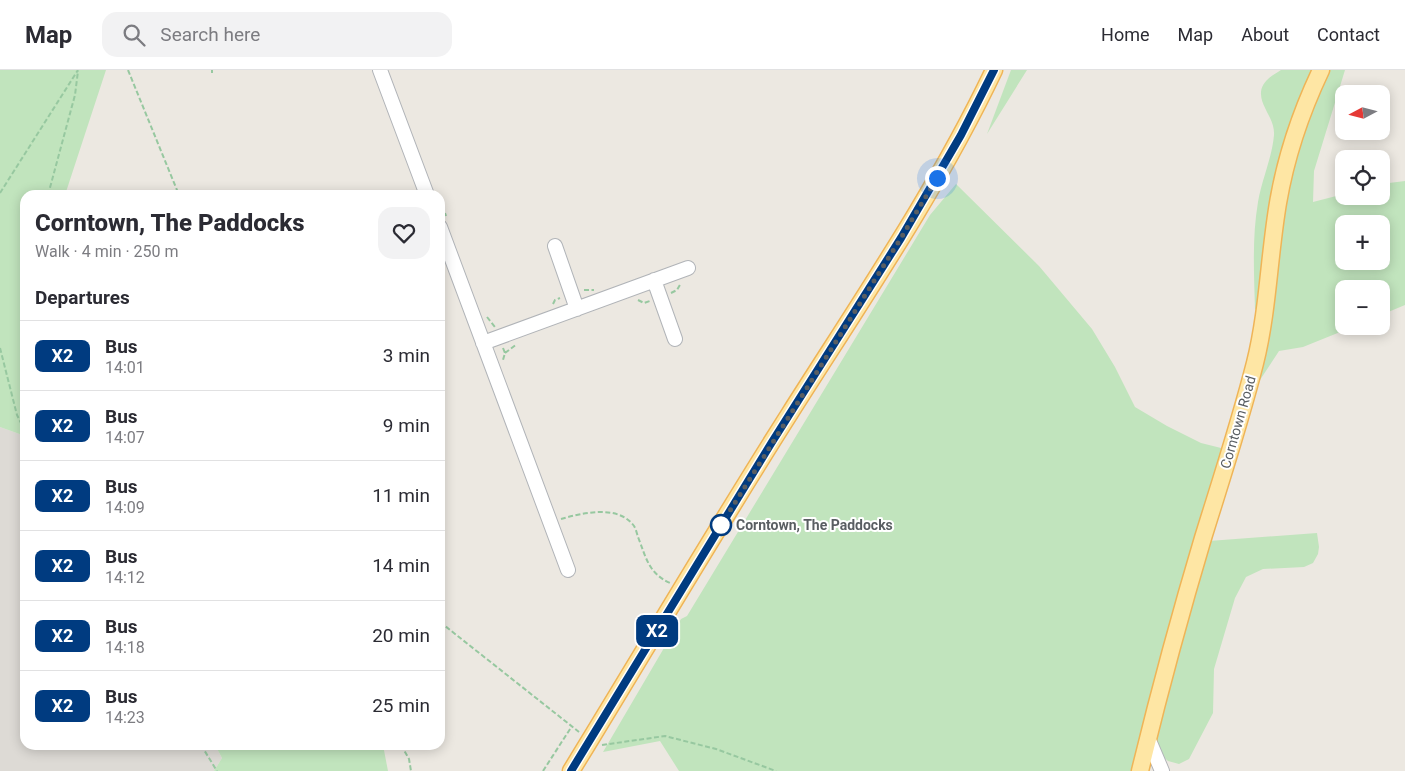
<!DOCTYPE html>
<html lang="en">
<head>
<meta charset="utf-8">
<style>
	:root { --surface:#fff; --page:#f2f2f3; --text:#2b2b33; --muted:#7c7c81; --line:#e1e1e2 }
	body { margin:0; font-family:Roboto,sans-serif; background:var(--page); color:var(--text); height:100vh; display:flex; flex-direction:column; font-size:19px; white-space:nowrap }
	* { box-sizing:border-box; margin:0 }
	p { font-size:16px; color:var(--muted) }
	.icon { flex:none; width:28px; height:28px; fill:none; stroke:currentColor; stroke-width:2; stroke-linecap:round; stroke-linejoin:round }
	.map { position:relative; flex:1; overflow:hidden }
	.sheet { position:absolute; left:20px; top:120px; width:425px; height:560px; display:flex; flex-direction:column; background:var(--surface); border-radius:15px; box-shadow:0 2px 12px #0003 }
	.sheet>* { flex:none }
	.badge { padding:0 10px; border-radius:8px; font-size:18px; line-height:32px }
	.needle { width:32px; rotate:263deg }
	.fabs { position:absolute; left:1335px; top:15px; display:grid; gap:10px }
	.fabs a { display:grid; place-items:center; width:55px; height:55px; border-radius:10px; background:var(--surface); box-shadow:0 2px 12px #0003; font-size:25px }
	.you { position:absolute; width:25px; height:25px; margin:-12px; border:4px solid #fff; border-radius:50%; background:#1a73e8; box-shadow:0 0 0 8px #1a73e833 }
	.map>.badge { position:absolute; translate:-50% -50%; box-shadow:0 0 0 2px #fff }
	h2 { padding:0 15px; font-size:19px; line-height:45px }
	.round { display:grid; place-items:center; flex:none; width:52px; height:52px; border-radius:15px; background:var(--page) }
	.headline { display:flex; align-items:center; justify-content:space-between; height:85px; padding:0 15px }
	h1 { font-size:24px; font-weight:800; line-height:38px }
	ul { padding:0; list-style:none }
	li { display:flex; align-items:center; gap:15px; height:70px; padding:0 15px; border-top:1px solid var(--line) }
	li div { flex:1 }
	li b { display:block; font-size:19px }
	li em { font-style:normal }
	li .badge { min-width:55px; font-weight:700; text-align:center }
	header { display:flex; align-items:center; gap:30px; box-sizing:border-box; height:70px; padding:0 25px; background:var(--surface); border-bottom:1px solid var(--line) }
	header strong { font-size:24px }
	nav { display:flex; gap:28px; margin-inline-start:auto; font-size:18px }
	.search { width:350px; height:45px; background:var(--page); display:flex; align-items:center; gap:12px; box-sizing:border-box; padding:0 18px; border-radius:15px; color:var(--muted); font-size:19px }
	.map>svg:first-child { display:block }
</style>
</head>
<body>
<header>
<strong>Map</strong>
<div class="search"><svg class="icon" aria-label="search" viewBox="0 0 24 24"><circle cx="10" cy="10" r="6"/><path d="M15 15l6 6"/></svg>Search here</div>
<nav><a>Home</a><a>Map</a><a>About</a><a>Contact</a></nav>
</header>
<div class="map">
<svg width="1405" height="701" viewBox="0 0 1405 701">
	<rect width="100%" height="100%" fill="#ece8e1"/>
	<path fill="#dddad5" d="M0 357 25 366V675H215L222 688 214 701H0Z"/>
	<path fill="#c1e4bd" fill-rule="evenodd" d="M0 0H106L65 125H25V366L0 357Z
		M1011 0H1027L987 64Z
		M1281 0H1315L1261 241 1255 239C1254 203 1252 167 1258 132 1262 109 1272 88 1274 65 1275 48 1260 37 1261 22 1262 11 1273 5 1281 0Z
		M1328 0H1345L1314 101 1313 132 1344 124V126H1381V114L1405 111V235L1381 245V219H1344V256H1355L1303 277 1279 281 1256 316 1283 149 1294 97 1304 56ZM1344 154H1381V191H1344Z
		M956 114 1039 196 1092 259 1115 297 1135 337 1167 356 1201 373 1225 379 1134 701H679L660 671 603 682 681 549 687 546 930 145Z
		M1317 463 1319 477 1318 484 1313 493 1304 497 1263 499 1246 507 1235 528 1214 599 1213 643 1189 689 1179 694 1168 691 1160 684 1156 668 1209 471Z
		M215 675H383L388 701H214L222 688Z"/>
	<g fill="none" stroke-linecap="round" stroke-linejoin="round">
		<defs>
			<path id="minor" d="M380 0 427 125
				M440 157 568 500
				M555 176 577 239
				M654 210 675 269
				M483 273 688 198
				M1148 668 1162 701"/>
			<path id="major" d="M571 701C644 582 715 461 790 343 861 231 937 120 994 0
				M1140 701C1159 623 1180 545 1203 468 1221 410 1240 352 1255 293 1268 241 1269 186 1278 133 1286 86 1301 42 1321 0"/>
		</defs>
		<use href="#minor" stroke="#b1b4b8" stroke-width="16"/>
		<use href="#major" stroke="#efb457" stroke-width="19"/>
		<path stroke="#97c8a0" stroke-width="2" stroke-dasharray="5 2.5" stroke-linecap="butt" d="M128 0 179 125
			M212 3V0
			M0 123 78 0
			M48 125 75 25 78 1
			M440 129 446 146
			M584 220H594
			M671 223 677 220 681 213
			M638 230 644 233 650 231
			M553 234 555 230 560 228
			M487 247 495 257
			M0 278 17 345 25 361
			M503 278 505 283 503 290
			M505 283 517 274
			M561 449C582 443 618 434 634 456 636 459 637 464 638 467 646 487 648 503 670 513
			M440 552 579 662
			M201 675 217 701
			M401 675 409 689 411 701
			M602 675 665 666 716 679 776 701
			M543 701 572 656"/>
		<use href="#minor" stroke="#fff" stroke-width="14"/>
		<use href="#major" stroke="#fee6a4" stroke-width="16"/>
	</g>
	<g fill="none" stroke-linecap="round" stroke-linejoin="round">
		<defs>
			<path id="line" d="M571 701 772 372 901 168 961 65 994 0"/>
		</defs>
		<use href="#line" stroke="#fff" stroke-width="11"/>
		<use href="#line" stroke="#003b80" stroke-width="8"/>
		<path stroke="#595e62" stroke-width="5" stroke-dasharray="0 9" d="M721 455 901 168 937 108"/>
	</g>
	<circle fill="#fff" stroke="#003b80" stroke-width="2.5" cx="721" cy="455" r="10"/>
	<g text-anchor="middle" stroke-width="4" stroke-linejoin="round" paint-order="stroke">
		<g font-size="14" fill="#595e62" stroke="#fff">
			<text transform="translate(1238 352) rotate(-74)" y="5">Corntown Road</text>
		</g>
		<g font-size="14" font-weight="bold" fill="#595e62" stroke="#fff" text-anchor="start">
			<text x="736" y="460">Corntown, The Paddocks</text>
		</g>
	</g>
</svg>
<div class="fabs">
<a><svg class="needle" viewBox="-14 -14 28 28"><path d="M0-13l5 13h-10z" fill="#e53935"/><path d="M0 13l5-13h-10z" fill="#7c7c81"/></svg></a>
<a><svg class="icon" aria-label="locate" viewBox="0 0 24 24"><circle cx="12" cy="12" r="6"/><path d="M12 2v4M12 18v4M2 12h4M18 12h4"/></svg></a>
<a>+</a>
<a>−</a>
</div>
<div class="you" style="left:937px;top:108px"></div>
<b class="badge" style="left:657px;top:561px;background:#003b80;color:#fff">X2</b>
<section class="sheet">
<div class="headline"><div><h1>Corntown, The Paddocks</h1><p>Walk · 4 min · 250 m</p></div><a class="round"><svg class="icon" aria-label="heart" viewBox="0 0 24 24"><path d="M12 20l-8-8c-3-5 5-10 8-4 3-6 11-1 8 4z"/></svg></a></div>
<h2>Departures</h2>
<ul>
<li><span class="badge" style="background:#003b80;color:#fff">X2</span><div><b>Bus</b><p>14:01</p></div><em>3 min</em></li>
<li><span class="badge" style="background:#003b80;color:#fff">X2</span><div><b>Bus</b><p>14:07</p></div><em>9 min</em></li>
<li><span class="badge" style="background:#003b80;color:#fff">X2</span><div><b>Bus</b><p>14:09</p></div><em>11 min</em></li>
<li><span class="badge" style="background:#003b80;color:#fff">X2</span><div><b>Bus</b><p>14:12</p></div><em>14 min</em></li>
<li><span class="badge" style="background:#003b80;color:#fff">X2</span><div><b>Bus</b><p>14:18</p></div><em>20 min</em></li>
<li><span class="badge" style="background:#003b80;color:#fff">X2</span><div><b>Bus</b><p>14:23</p></div><em>25 min</em></li>
</ul>
</section>
</div>
</body>
</html>
